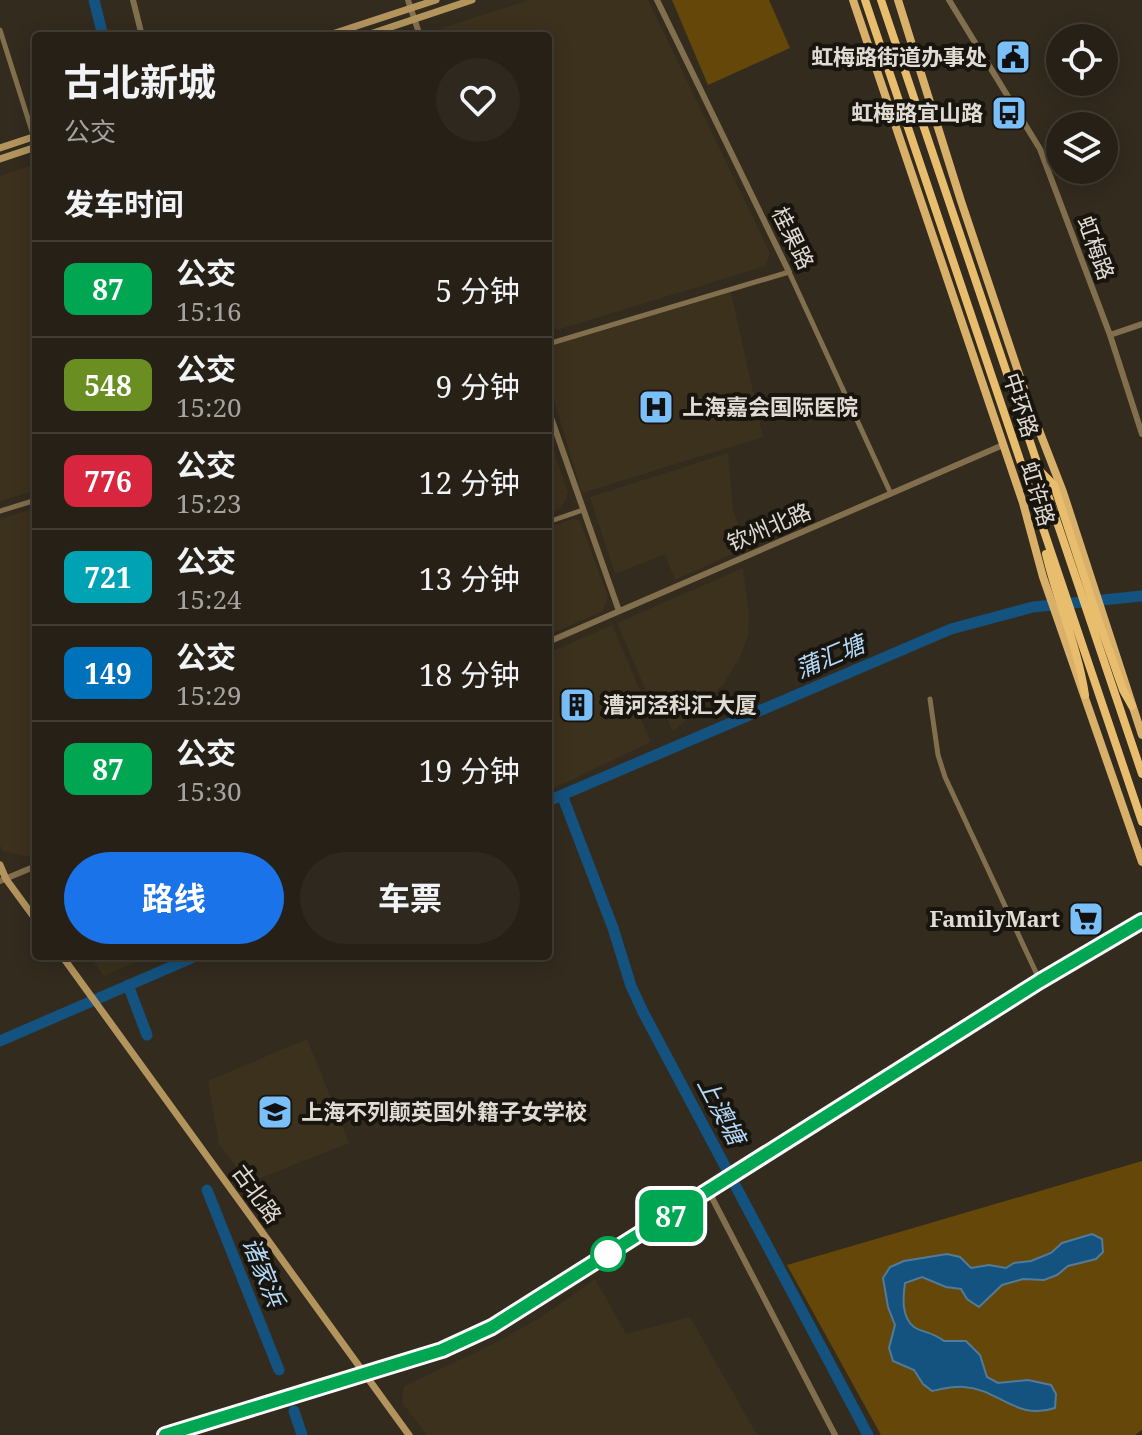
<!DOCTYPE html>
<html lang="zh">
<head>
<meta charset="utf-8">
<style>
	:root { --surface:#262016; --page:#2e281f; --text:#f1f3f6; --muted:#a4a3a1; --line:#423e35; --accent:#1a73e8 }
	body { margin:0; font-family:"Noto Serif","Noto Sans SC",serif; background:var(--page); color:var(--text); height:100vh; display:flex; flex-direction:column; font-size:30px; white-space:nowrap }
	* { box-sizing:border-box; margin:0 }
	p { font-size:26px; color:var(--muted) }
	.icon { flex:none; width:44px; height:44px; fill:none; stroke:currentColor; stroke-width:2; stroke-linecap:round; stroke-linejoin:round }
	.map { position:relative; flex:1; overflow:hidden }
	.side { position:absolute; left:32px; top:32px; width:520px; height:928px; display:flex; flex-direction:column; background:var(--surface); border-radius:8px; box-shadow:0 4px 20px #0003,0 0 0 2px var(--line) }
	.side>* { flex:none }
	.badge { padding:0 16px; border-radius:12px; font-size:28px; line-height:52px }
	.buttons { position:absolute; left:1046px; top:24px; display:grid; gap:16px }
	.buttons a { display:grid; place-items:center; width:72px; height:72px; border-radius:50%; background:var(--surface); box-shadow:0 4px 20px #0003,0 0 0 2px var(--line); font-size:40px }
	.map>.badge { position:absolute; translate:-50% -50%; box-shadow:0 0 0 4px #fff }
	h2 { padding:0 32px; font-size:30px; line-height:72px }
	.round { display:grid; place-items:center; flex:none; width:84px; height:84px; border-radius:42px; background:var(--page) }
	.summary { display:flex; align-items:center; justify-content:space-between; height:136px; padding:0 32px }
	h1 { font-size:38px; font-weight:700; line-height:60px }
	.cta { display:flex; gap:16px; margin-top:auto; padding:16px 32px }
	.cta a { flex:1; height:92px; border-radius:48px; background:var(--accent); color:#fff; font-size:32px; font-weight:700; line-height:92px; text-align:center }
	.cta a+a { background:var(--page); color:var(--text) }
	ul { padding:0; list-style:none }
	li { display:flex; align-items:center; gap:24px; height:96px; padding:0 32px; border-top:2px solid var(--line) }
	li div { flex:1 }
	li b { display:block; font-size:30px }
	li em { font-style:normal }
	li .badge { min-width:88px; font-weight:700; text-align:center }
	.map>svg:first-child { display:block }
</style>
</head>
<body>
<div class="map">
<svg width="1142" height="1435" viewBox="0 0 1142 1435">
	<rect width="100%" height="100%" fill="#332b1e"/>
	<path fill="#3c311d" d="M530 0H648L770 253 766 266 557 330 548 326V36H438L442 28Z
		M36 164V490L0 501V176Z
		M731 292 763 437 582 493 548 381V347Z
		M548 434 568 493 562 508 548 513Z
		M728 453 733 511 748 547 675 580 665 554 615 574 590 497Z
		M36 508V854L28 857 3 851 0 845V519Z
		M573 519 580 521 608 597 603 611 548 635V527Z
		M743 568 749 615 748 636 739 659 723 685 673 732 656 692 648 695 617 623Z
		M612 625 643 697 633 702 651 742 548 791V653Z
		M89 956H150L104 976Z
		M307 1039 349 1143 248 1183 219 1144 208 1081Z
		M595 1279 626 1334 690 1317 757 1435H427L402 1403 404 1386 493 1344 543 1316Z"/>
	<path fill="#644709" d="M672 0H769L790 48 708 85Z
		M1142 1161V1430L1135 1435H881L787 1265Z"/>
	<path fill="#14527f" stroke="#517b98" stroke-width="2" d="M1092 1234 1102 1239 1103 1252 1096 1259 1068 1266 1057 1275 1044 1280 1023 1279 1002 1285 979 1307 967 1299 961 1289 946 1287 922 1277 905 1283C903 1297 901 1317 914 1327 923 1333 931 1331 944 1341H966L980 1355 987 1377 998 1383 1028 1380 1051 1385 1056 1394 1055 1408C1016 1421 999 1389 964 1387 954 1386 942 1389 932 1391L923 1384 914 1370 893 1361 889 1348 895 1325 888 1307 883 1278 890 1267 904 1261 947 1254 960 1257 971 1268 989 1265 1006 1268 1014 1263 1031 1261 1051 1253 1062 1243Z"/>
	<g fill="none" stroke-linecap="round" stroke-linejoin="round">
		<path stroke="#14527f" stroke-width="11" d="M94 0 103 36
			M562 795 613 928 631 986 643 1012 868 1435
			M548 801 951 629 1033 607 1142 596
			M128 985 147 1035
			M0 1041 196 956
			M207 1190 279 1370
			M294 1411 302 1435"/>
		<path stroke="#826f4d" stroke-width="5" d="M0 30 36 144
			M548 344 789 272 891 494
			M0 511 36 500
			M548 522 583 510
			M930 699 938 755 945 777 1040 981"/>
		<path stroke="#826f4d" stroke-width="6" d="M133 0 142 36
			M408 0 420 36
			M657 0 789 272
			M949 0 1040 149 1110 335 1142 434
			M1110 335 1142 324
			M548 409 619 611
			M548 642 1003 445
			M0 881 36 866
			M709 1192 835 1435"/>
		<path stroke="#b3945d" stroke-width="7" d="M326 36 436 0
			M364 36 472 0
			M0 148 36 136
			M0 159 36 147
			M0 865 6 879 36 920
			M62 956 409 1435
			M165 1435 442 1350 492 1327 1040 981 1142 921"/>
		<path stroke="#d8b069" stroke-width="8" d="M853 0 1023 503 1043 577 1142 862
			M898 0 961 201 1030 407 1063 492 1142 735"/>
		<path stroke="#e9bd6e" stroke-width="8" d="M865 0 1142 822
			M881 0 1142 774
			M1042 473 1054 485 1098 619 1123 690 1132 706
			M1046 554C1057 601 1078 647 1085 695"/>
	</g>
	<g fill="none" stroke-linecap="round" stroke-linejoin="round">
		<defs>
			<path id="line" d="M165 1435 442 1350 492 1327 1040 981 1142 921"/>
		</defs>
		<use href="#line" stroke="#fff" stroke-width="18"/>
		<use href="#line" stroke="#00a651" stroke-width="12"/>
	</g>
	<defs>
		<symbol id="civic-square" viewBox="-11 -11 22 22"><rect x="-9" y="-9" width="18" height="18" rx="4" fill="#7abff8" stroke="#18140e"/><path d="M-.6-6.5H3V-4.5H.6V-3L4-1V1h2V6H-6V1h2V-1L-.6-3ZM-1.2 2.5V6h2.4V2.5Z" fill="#111"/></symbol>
		<symbol id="bus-square" viewBox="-11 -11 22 22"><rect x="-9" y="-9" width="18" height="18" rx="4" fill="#7abff8" stroke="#18140e"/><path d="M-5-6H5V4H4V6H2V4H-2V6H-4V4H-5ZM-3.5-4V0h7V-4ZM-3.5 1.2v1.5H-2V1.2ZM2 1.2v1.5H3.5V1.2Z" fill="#111"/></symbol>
		<symbol id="hospital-square" viewBox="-11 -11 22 22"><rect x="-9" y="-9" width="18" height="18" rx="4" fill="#7abff8" stroke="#18140e"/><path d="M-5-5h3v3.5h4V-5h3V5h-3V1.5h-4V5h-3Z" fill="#111"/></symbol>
		<symbol id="building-square" viewBox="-11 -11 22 22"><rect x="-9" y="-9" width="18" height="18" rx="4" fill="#7abff8" stroke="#18140e"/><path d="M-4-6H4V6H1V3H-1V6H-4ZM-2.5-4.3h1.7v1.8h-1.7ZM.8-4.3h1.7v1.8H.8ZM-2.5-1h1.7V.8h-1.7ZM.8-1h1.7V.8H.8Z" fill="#111"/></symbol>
		<symbol id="supermarket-square" viewBox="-11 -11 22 22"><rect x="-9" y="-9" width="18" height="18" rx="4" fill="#7abff8" stroke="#18140e"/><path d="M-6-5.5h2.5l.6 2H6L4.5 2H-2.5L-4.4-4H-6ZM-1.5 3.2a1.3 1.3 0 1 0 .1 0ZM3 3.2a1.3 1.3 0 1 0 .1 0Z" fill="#111"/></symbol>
		<symbol id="school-square" viewBox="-11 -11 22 22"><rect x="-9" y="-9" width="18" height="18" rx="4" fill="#7abff8" stroke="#18140e"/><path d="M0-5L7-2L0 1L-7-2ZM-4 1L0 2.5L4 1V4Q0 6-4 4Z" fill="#111"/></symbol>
	</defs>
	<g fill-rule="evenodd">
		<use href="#civic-square" x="993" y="37" width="40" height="40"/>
		<use href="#bus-square" x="989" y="93" width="40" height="40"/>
		<use href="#hospital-square" x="636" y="387" width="40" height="40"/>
		<use href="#building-square" x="557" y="685" width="40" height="40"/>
		<use href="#supermarket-square" x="1066" y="899" width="40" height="40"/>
		<use href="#school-square" x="255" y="1092" width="40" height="40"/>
	</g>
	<circle fill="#fff" stroke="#00a651" stroke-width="4" cx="608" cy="1254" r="16"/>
	<g text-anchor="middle" stroke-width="8" stroke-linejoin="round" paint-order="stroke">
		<g font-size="22" font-weight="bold" fill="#e0dbd3" stroke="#18140e" text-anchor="end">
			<text x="987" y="65">虹梅路街道办事处</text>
			<text x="983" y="121">虹梅路宜山路</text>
			<text x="682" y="415" text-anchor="start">上海嘉会国际医院</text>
			<text x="603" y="713" text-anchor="start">漕河泾科汇大厦</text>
			<text x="1060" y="927">FamilyMart</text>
			<text x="301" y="1120" text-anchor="start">上海不列颠英国外籍子女学校</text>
		</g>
		<g font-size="22" fill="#e0dbd3" stroke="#18140e">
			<text transform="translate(793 238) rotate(64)" y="8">桂果路</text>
			<text transform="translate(1096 248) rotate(70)" y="8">虹梅路</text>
			<text transform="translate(1021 405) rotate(72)" y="8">中环路</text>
			<text transform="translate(1038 494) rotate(73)" y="8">虹许路</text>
			<text transform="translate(769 527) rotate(-23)" y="8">钦州北路</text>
			<text transform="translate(257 1194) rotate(54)" y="8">古北路</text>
		</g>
		<g font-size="24" font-style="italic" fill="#b3d9f9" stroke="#18140e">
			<text transform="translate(830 657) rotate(-23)" y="8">蒲汇塘</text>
			<text transform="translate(721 1111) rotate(62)" y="8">上澳塘</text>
			<text transform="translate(263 1272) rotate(68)" y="8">诸家浜</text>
		</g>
	</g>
</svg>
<div class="buttons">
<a><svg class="icon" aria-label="locate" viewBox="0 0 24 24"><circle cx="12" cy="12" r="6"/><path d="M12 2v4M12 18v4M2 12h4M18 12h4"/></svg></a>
<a><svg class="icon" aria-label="layers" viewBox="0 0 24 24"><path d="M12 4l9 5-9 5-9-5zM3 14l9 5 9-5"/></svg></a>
</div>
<b class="badge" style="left:671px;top:1216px;background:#00a651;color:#fff">87</b>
<section class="side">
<div class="summary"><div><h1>古北新城</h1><p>公交</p></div><a class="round"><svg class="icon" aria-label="heart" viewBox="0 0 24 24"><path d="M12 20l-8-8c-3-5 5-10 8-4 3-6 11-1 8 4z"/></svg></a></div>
<h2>发车时间</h2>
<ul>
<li><span class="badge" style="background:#00a651;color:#fff">87</span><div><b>公交</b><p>15:16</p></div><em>5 分钟</em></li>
<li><span class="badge" style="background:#6b8e23;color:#fff">548</span><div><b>公交</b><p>15:20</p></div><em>9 分钟</em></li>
<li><span class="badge" style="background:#d7263d;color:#fff">776</span><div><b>公交</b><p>15:23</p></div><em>12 分钟</em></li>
<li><span class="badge" style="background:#00a3b4;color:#fff">721</span><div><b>公交</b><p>15:24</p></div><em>13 分钟</em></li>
<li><span class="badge" style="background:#0072bc;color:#fff">149</span><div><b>公交</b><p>15:29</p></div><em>18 分钟</em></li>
<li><span class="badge" style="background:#00a651;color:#fff">87</span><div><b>公交</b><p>15:30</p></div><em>19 分钟</em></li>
</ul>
<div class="cta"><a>路线</a><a>车票</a></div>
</section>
</div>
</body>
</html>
